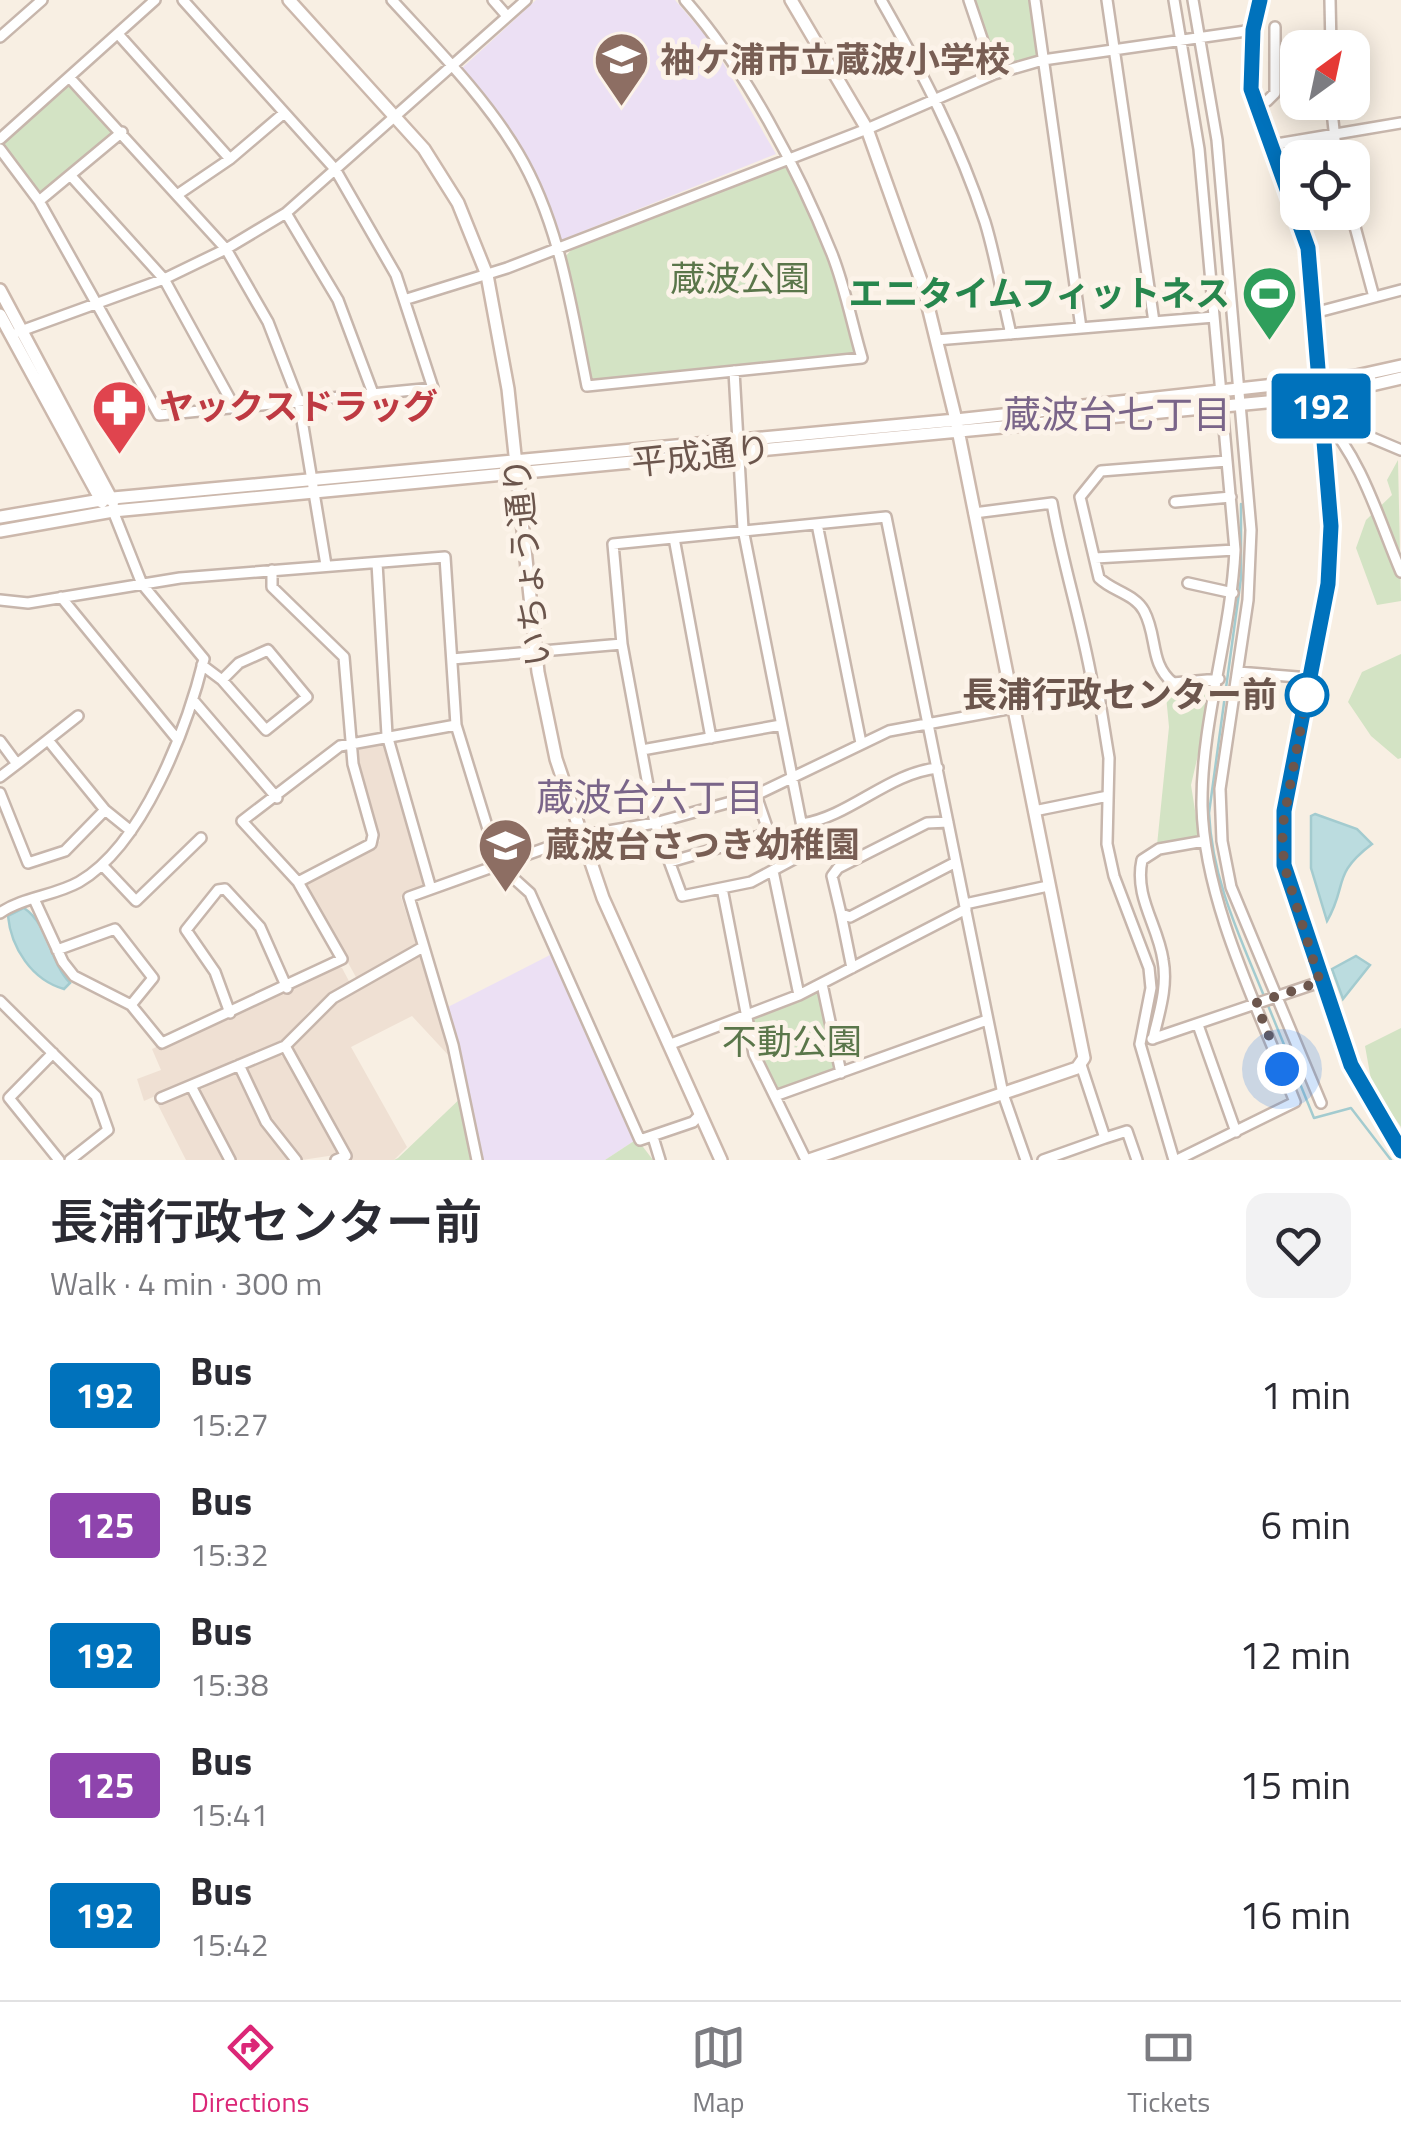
<!DOCTYPE html>
<html lang="en">
<head>
<meta charset="utf-8">
<style>
	:root { --surface:#fff; --page:#f2f2f3; --text:#2b2b33; --muted:#7c7c81; --line:#e1e1e2; --accent:#db2777 }
	body { margin:0; font-family:"Titillium Web","Noto Sans JP",sans-serif; background:var(--page); color:var(--text); height:100vh; display:flex; flex-direction:column; font-size:38px; white-space:nowrap }
	* { box-sizing:border-box; margin:0 }
	p { font-size:32px; color:var(--muted) }
	.icon { flex:none; width:55px; height:55px; fill:none; stroke:currentColor; stroke-width:2; stroke-linecap:round; stroke-linejoin:round }
	.map { position:relative; height:1160px; overflow:hidden }
	.panel { display:flex; flex-direction:column; background:var(--surface); flex:1 }
	.panel>* { flex:none }
	.badge { padding:0 20px; border-radius:8px; font-size:35px; line-height:65px }
	.needle { width:65px; rotate:33deg }
	.buttons { position:absolute; left:1280px; top:30px; display:grid; gap:20px }
	.buttons a { display:grid; place-items:center; width:90px; height:90px; border-radius:20px; background:var(--surface); box-shadow:0 5px 25px #0003; font-size:50px }
	.you { position:absolute; width:50px; height:50px; margin:-25px; border:8px solid #fff; border-radius:50%; background:#1a73e8; box-shadow:0 0 0 15px #1a73e833 }
	.map>.badge { position:absolute; translate:-50% -50%; box-shadow:0 0 0 5px #fff }
	.round { display:grid; place-items:center; flex:none; width:105px; height:105px; border-radius:20px; background:var(--page) }
	.overview { display:flex; align-items:center; justify-content:space-between; height:170px; padding:0 50px }
	h1 { font-size:48px; font-weight:600; line-height:75px }
	ul { padding:0; list-style:none }
	li { display:flex; align-items:center; gap:30px; height:130px; padding:0 50px }
	li div { flex:1 }
	li b { display:block; font-size:38px }
	li em { font-style:normal }
	li .badge { min-width:110px; font-weight:700; text-align:center }
	.tabs { display:flex; justify-content:space-around; align-items:center; height:140px; border-top:2px solid var(--line); background:var(--surface); font-size:28px; color:var(--muted) }
	.tabs a { display:grid; justify-items:center; gap:5px }
	.tabs .selected { color:var(--accent) }
	.map>svg:first-child { display:block }
</style>
</head>
<body>
<div class="map">
<svg width="1401" height="1160" viewBox="0 0 1401 1160">
	<rect width="100%" height="100%" fill="#f8efe3"/>
	<path fill="#efe0d3" d="M363 744H386L425 883 424 889 401 897 417 947 357 979 303 881 380 841 365 804 357 752Z
		M419 953 450 1057 412 1016 351 1047 407 1147 394 1160H346L353 1155 293 1051 295 1042 339 997Z
		M334 966 342 968 350 983 309 1011 286 1038 144 1101 137 1079 161 1070 152 1049Z
		M276 1053 284 1057 338 1145 335 1155 302 1160 263 1107 248 1071 252 1064Z
		M233 1072 240 1076 262 1122 291 1160H235L227 1151 200 1090Z
		M185 1093 191 1097 225 1160H186L158 1105Z"/>
	<path fill="#ece0f4" d="M536 0H675L711 42 776 154 561 240 522 150 461 69Z
		M550 955 637 1139 605 1160H479L444 1009Z"/>
	<path fill="#d3e3c4" d="M969 0H1035L1043 60 994 74Z
		M69 77 122 132 39 201 0 149V139Z
		M786 159 832 255 862 358 587 386 565 257 573 248Z
		M1398 460 1401 601 1377 605 1356 548 1366 520 1392 495 1387 480Z
		M1401 654V758L1398 759 1371 736 1348 702 1362 672Z
		M1209 683 1214 686 1191 785 1199 836 1157 845 1169 727 1165 685Z
		M822 984 841 1073 775 1096 754 1054 747 1014Z
		M1401 1028V1127L1372 1085 1365 1046Z
		M467 1092 471 1160H394L398 1158Z
		M637 1139 653 1160H605Z"/>
	<path fill="#bbdcdf" stroke="#a3cbcf" stroke-width="2.5" d="M1315 814 1357 829 1372 844C1331 875 1348 885 1327 921L1311 868V816Z
		M24 908C49 925 49 961 70 983L64 989C32 980 11 948 8 916Z
		M1356 956 1370 965 1343 999 1332 969Z"/>
	<g fill="none" stroke-linecap="round" stroke-linejoin="round">
		<path stroke="#a3cbcf" stroke-width="2.5" d="M1188 0 1194 36
			M1196 44 1213 144
			M1241 504V578L1209 813C1212 879 1239 935 1264 996
			M1267 1003 1314 1118 1351 1108 1391 1160"/>
		<defs>
			<path id="street" d="M392 0C436 48 485 97 518 153 560 224 571 307 587 386L862 358C852 324 845 287 832 254 798 169 745 68 685 0
				M493 0 507 16
				M881 0C922 72 959 143 985 222 996 258 1002 297 1011 334
				M969 0 994 74
				M1035 0 1081 328
				M1107 0 1154 322
				M1174 0 1199 149 1235 550C1231 635 1201 721 1202 806 1204 903 1260 1012 1295 1102L1177 1160
				M1193 0 1217 140 1251 530 1248 600 1220 789 1222 841 1231 887 1321 1103
				M1330 0 1331 48
				M118 34 230 159
				M0 37 42 0
				M69 77 226 249 268 322 299 402 326 565
				M1331 102 1337 158
				M1254 103 1267 101 1275 93V27
				M0 139 155 0
				M1270 145 1401 123
				M0 149 39 201 159 415 433 388 396 275 335 169 183 0
				M71 176 164 279 236 410
				M177 195 230 159 284 113
				M39 201 122 132
				M1351 212 1374 297
				M286 213 338 300 374 396
				M407 299 507 268 867 129 994 74 1043 60 1253 30
				M1314 313 1401 290
				M18 332 164 279 226 249 286 213 526 0
				M936 340 1214 317
				M734 371 743 529 807 852 751 882 682 896 655 823 622 644 613 544 886 517 1003 1094 1026 1160
				M1323 417C1363 461 1378 518 1401 572
				M1325 418 1401 450
				M1175 502 1231 497
				M974 513 1052 503C1063 567 1084 629 1094 693L1099 696 1109 758 1107 844 1114 876 1149 968 1151 988 1140 1044 1174 1160
				M817 524 861 743
				M674 538 711 738
				M1095 558 1235 550
				M377 563 387 735 431 889
				M272 570V587L344 657 353 764 373 835 371 844 298 882
				M1188 583 1233 593
				M61 597 177 739
				M0 600 28 603 180 578 445 557 456 725 499 865 530 893 640 1140 693 1122 700 1115
				M452 659 622 644
				M202 665 222 680 266 730 307 697 268 650 239 663 222 680
				M1238 672 1310 678
				M1219 679 1173 683C1149 663 1158 637 1144 611 1135 594 1112 591 1099 578L1080 497 1101 471 1227 461
				M193 700 277 798
				M48 740 105 810
				M0 741 17 764 0 777
				M642 750 781 725
				M17 764 78 716
				M0 793 28 863 65 851 105 810 131 831
				M1034 811 1108 796
				M948 822 927 823 838 868 832 876 841 914 850 917 956 862
				M802 824C851 816 888 773 938 768
				M670 862 769 833 756 795
				M102 865 136 901 201 838
				M773 871 799 995
				M722 888 754 1054 806 1160
				M34 899 63 962 74 976 131 1005 162 1043 342 959 298 882 242 821 340 746 456 725
				M965 904 1048 886
				M0 913C23 897 54 896 79 882 143 845 187 728 204 659L142 584 113 511
				M841 914 852 968
				M57 950 115 929 153 978 131 1005
				M822 984 841 1073
				M0 1001 96 1096 108 1130 70 1160
				M230 1013 215 972 186 930 218 890 225 889 260 927 287 988
				M1198 1025 1236 1132
				M1152 1039 1320 982
				M1153 1039C1159 1013 1168 987 1163 960 1158 925 1134 897 1142 860L1159 849 1204 841
				M671 1044 799 995 966 909
				M285 1046 346 1156 336 1160
				M53 1053 9 1098 59 1160
				M239 1065 266 1122 296 1160
				M191 1086 230 1160
				M775 1096 987 1020
				M161 1098 285 1046 333 998 423 947
				M653 1137 660 1160
				M1105 1138 1127 1131 1137 1160
				M477 1160 453 1045 409 897 579 836 655 823 756 795 889 731 1094 693
				M1043 1160 1105 1138 1081 1065"/>
			<path id="secondary" d="M289 0 424 149 458 203 487 275 508 389 538 672 556 759 603 898 721 1160
				M791 0 867 129 923 286 956 420 1084 1058 1077 1068 809 1160
				M1260 0 1253 30 1251 89 1308 248 1331 526 1327 584 1284 811V865L1351 1065 1401 1151
				M0 290 113 502
				M0 315 102 502
				M0 517 113 498 956 420 1356 376 1401 366
				M0 531 113 511 1320 397 1401 378"/>
		</defs>
		<use href="#street" stroke="#c7b6ac" stroke-width="14"/>
		<use href="#secondary" stroke="#ccb8ac" stroke-width="16"/>
		<use href="#street" stroke="#fff" stroke-width="9"/>
		<use href="#secondary" stroke="#fff" stroke-width="11"/>
	</g>
	<g fill="none" stroke-linecap="round" stroke-linejoin="round">
		<defs>
			<path id="line" d="M1260 0 1253 30 1251 89 1308 248 1331 526 1328 584 1284 811V865L1351 1065 1401 1151"/>
		</defs>
		<use href="#line" stroke="#fff" stroke-width="22"/>
		<use href="#line" stroke="#0072bc" stroke-width="15"/>
		<path stroke="#6c564d" stroke-width="10" stroke-dasharray="0 18" d="M1282 1069 1256 1003 1320 982 1284 865 1282 829 1310 678 1307 695"/>
	</g>
	<defs>
		<symbol id="school-pin" viewBox="-11 -11 22 30"><path d="M0 17L-7.5 6A9.5 9.5 0 1 1 7.5 6Z" fill="#8d6e63" stroke="#fcf3e9"/><path d="M0-5L7-2L0 1L-7-2ZM-4 1L0 2.5L4 1V4Q0 6-4 4Z" fill="#fff"/></symbol>
		<symbol id="stadium-pin" viewBox="-11 -11 22 30"><path d="M0 17L-7.5 6A9.5 9.5 0 1 1 7.5 6Z" fill="#2e9e5b" stroke="#fcf3e9"/><path d="M0-5a6.5 5 0 1 0 0 10a6.5 5 0 1 0 0-10ZM-3.5-1.8h7v3.6h-7Z" fill="#fff"/></symbol>
		<symbol id="pharmacy-pin" viewBox="-11 -11 22 30"><path d="M0 17L-7.5 6A9.5 9.5 0 1 1 7.5 6Z" fill="#e0444e" stroke="#fcf3e9"/><path d="M-2-6h4v4h4v4h-4v4h-4v-4h-4v-4h4Z" fill="#fff"/></symbol>
	</defs>
	<g fill-rule="evenodd">
		<use href="#school-pin" x="590" y="28" width="63" height="86"/>
		<use href="#stadium-pin" x="1238" y="262" width="63" height="86"/>
		<use href="#pharmacy-pin" x="88" y="376" width="63" height="86"/>
		<use href="#school-pin" x="474" y="814" width="63" height="86"/>
	</g>
	<circle fill="#fff" stroke="#0072bc" stroke-width="5" cx="1307" cy="695" r="20"/>
	<g text-anchor="middle" stroke-width="10" stroke-linejoin="round" paint-order="stroke">
		<g font-size="35" font-weight="bold" fill="#785e54" stroke="#fcf3e9" text-anchor="start">
			<text x="660" y="72">袖ケ浦市立蔵波小学校</text>
			<text x="545" y="857">蔵波台さつき幼稚園</text>
		</g>
		<g font-size="35" fill="#5a764a" stroke="#fcf3e9">
			<text x="740" y="291">蔵波公園</text>
			<text x="792" y="1054">不動公園</text>
		</g>
		<g font-size="35" font-weight="bold" fill="#27864d" stroke="#fcf3e9" text-anchor="end">
			<text x="1230" y="306">エニタイムフィットネス</text>
		</g>
		<g font-size="35" font-weight="bold" fill="#be3a42" stroke="#fcf3e9" text-anchor="start">
			<text x="159" y="419">ヤックスドラッグ</text>
		</g>
		<g font-size="35" fill="#6c564d" stroke="#fcf3e9">
			<text transform="translate(701 456) rotate(-6)" y="12">平成通り</text>
			<text transform="translate(527 562) rotate(-96)" y="12">いちょう通り</text>
		</g>
		<g font-size="35" font-weight="bold" fill="#6c564d" stroke="#fcf3e9" text-anchor="end">
			<text x="1277" y="707">長浦行政センター前</text>
		</g>
		<g font-size="38" fill="#7a6589" stroke="#fcf3e9">
			<text x="1117" y="428">蔵波台七丁目</text>
			<text x="650" y="811">蔵波台六丁目</text>
		</g>
	</g>
</svg>
<div class="buttons">
<a><svg class="needle" viewBox="-14 -14 28 28"><path d="M0-13l5 13h-10z" fill="#e53935"/><path d="M0 13l5-13h-10z" fill="#7c7c81"/></svg></a>
<a><svg class="icon" aria-label="locate" viewBox="0 0 24 24"><circle cx="12" cy="12" r="6"/><path d="M12 2v4M12 18v4M2 12h4M18 12h4"/></svg></a>
</div>
<div class="you" style="left:1282px;top:1069px"></div>
<b class="badge" style="left:1321px;top:406px;background:#0072bc;color:#fff">192</b>
</div>
<section class="panel">
<div class="overview"><div><h1>長浦行政センター前</h1><p>Walk · 4 min · 300 m</p></div><a class="round"><svg class="icon" aria-label="heart" viewBox="0 0 24 24"><path d="M12 20l-8-8c-3-5 5-10 8-4 3-6 11-1 8 4z"/></svg></a></div>
<ul>
<li><span class="badge" style="background:#0072bc;color:#fff">192</span><div><b>Bus</b><p>15:27</p></div><em>1 min</em></li>
<li><span class="badge" style="background:#8e44ad;color:#fff">125</span><div><b>Bus</b><p>15:32</p></div><em>6 min</em></li>
<li><span class="badge" style="background:#0072bc;color:#fff">192</span><div><b>Bus</b><p>15:38</p></div><em>12 min</em></li>
<li><span class="badge" style="background:#8e44ad;color:#fff">125</span><div><b>Bus</b><p>15:41</p></div><em>15 min</em></li>
<li><span class="badge" style="background:#0072bc;color:#fff">192</span><div><b>Bus</b><p>15:42</p></div><em>16 min</em></li>
</ul>
</section>
<nav class="tabs">
<a class="selected"><svg class="icon" aria-label="directions" viewBox="0 0 24 24"><path d="M12 3l9 9-9 9-9-9zM9 14v-3h6M13 9l2 2-2 2"/></svg>Directions</a>
<a><svg class="icon" aria-label="map" viewBox="0 0 24 24"><path d="M3 6l6-2 6 2 6-2v14l-6 2-6-2-6 2zM9 4v14M15 6v14"/></svg>Map</a>
<a><svg class="icon" aria-label="tickets" viewBox="0 0 24 24"><path d="M3 7h18v10H3zM15 7v10"/></svg>Tickets</a>
</nav>
</body>
</html>
